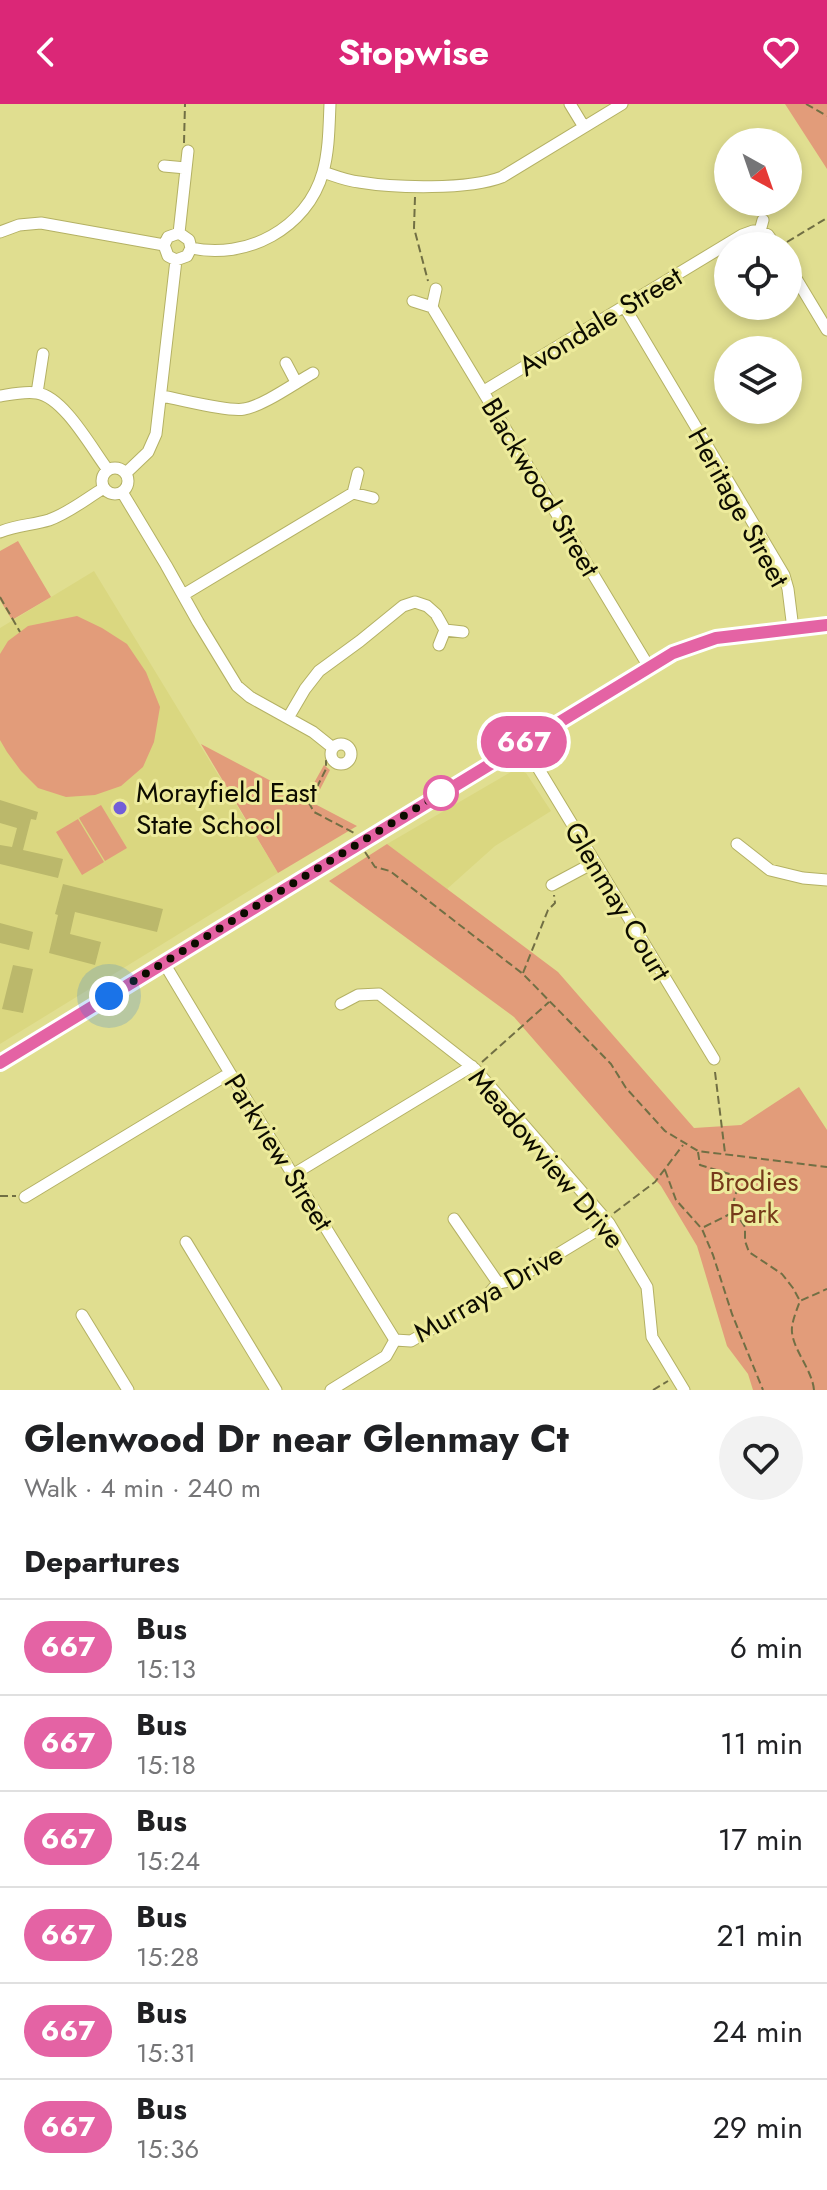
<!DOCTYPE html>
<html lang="en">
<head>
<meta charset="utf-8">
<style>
	:root { --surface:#fff; --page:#f2f2f2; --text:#202124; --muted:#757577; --line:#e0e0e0; --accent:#db2777 }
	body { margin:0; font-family:Jost,sans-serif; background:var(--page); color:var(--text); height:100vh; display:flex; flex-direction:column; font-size:30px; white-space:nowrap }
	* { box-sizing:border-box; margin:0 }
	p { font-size:26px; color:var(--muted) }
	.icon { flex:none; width:44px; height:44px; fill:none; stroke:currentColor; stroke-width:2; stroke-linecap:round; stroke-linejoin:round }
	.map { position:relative; height:1286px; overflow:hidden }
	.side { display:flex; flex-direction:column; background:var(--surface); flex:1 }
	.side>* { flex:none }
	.badge { padding:0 16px; border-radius:26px; font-size:28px; line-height:52px }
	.needle { width:52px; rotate:140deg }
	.tools { position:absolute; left:714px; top:24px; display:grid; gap:16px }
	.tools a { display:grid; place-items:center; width:88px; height:88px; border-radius:50%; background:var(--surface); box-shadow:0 4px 12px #0003; font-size:40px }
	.you { position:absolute; width:40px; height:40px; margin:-20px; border:6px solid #fff; border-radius:50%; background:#1a73e8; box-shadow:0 0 0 12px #1a73e833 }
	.map>.badge { position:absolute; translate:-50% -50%; box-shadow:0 0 0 4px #fff }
	h2 { padding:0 24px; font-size:30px; line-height:72px }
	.round { display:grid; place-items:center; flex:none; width:84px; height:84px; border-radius:42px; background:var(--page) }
	.overview { display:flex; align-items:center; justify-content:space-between; height:136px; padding:0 24px }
	h1 { font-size:38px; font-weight:700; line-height:60px }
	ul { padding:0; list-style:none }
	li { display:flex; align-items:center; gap:24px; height:96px; padding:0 24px; border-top:2px solid var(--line) }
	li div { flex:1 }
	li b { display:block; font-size:30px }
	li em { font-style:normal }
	li .badge { min-width:88px; font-weight:700; text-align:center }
	header { display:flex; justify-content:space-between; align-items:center; height:104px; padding:0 24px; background:var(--accent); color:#fff; font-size:36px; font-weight:700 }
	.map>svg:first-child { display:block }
</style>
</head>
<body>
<header><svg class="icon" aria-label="back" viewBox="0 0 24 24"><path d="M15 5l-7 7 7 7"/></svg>Stopwise<svg class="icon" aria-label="heart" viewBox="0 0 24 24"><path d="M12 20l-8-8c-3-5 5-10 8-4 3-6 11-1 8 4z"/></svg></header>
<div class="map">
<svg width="827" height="1286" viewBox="0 0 827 1286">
	<rect width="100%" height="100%" fill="#e0de90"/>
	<path fill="#dad780" d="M94 467 278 769 0 940V524Z
		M516 665 526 669 551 707 495 742 447 785 387 740Z"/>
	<path fill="#e29c7a" d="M785 0H827V65Z
		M18 437 51 493 12 516 0 496V447Z
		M77 512 102 524 127 540 146 568 160 603 154 638 143 663 121 682 95 691 66 693 38 684 21 667 7 648 0 636V550L8 537 28 522Z
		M201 640 305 695 324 661 330 666 313 699 357 722 278 769Z
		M101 701 127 744 105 757 79 714Z
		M78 715 104 758 82 771 56 728Z
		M387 740 558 868 694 1024 741 1021 799 983 827 1026V1286H753L748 1270 727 1242 697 1142 661 1082 514 913 329 777Z"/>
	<path fill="#bbb86b" d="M0 696 38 708 36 716 31 715 23 746 63 755 58 774 0 760V741L12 743 17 724 0 719Z
		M63 780 163 805 157 828 75 808 70 830 101 838 95 861 49 849 58 811 55 810Z
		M0 819 33 828 29 846 0 839Z
		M13 861 33 865 23 909 2 905Z"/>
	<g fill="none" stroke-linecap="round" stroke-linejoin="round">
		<defs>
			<path id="minor" d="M570 0 584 23
				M164 62 186 64
				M323 68C335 72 347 77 359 78 395 84 469 86 502 73L622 0
				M760 127 768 131 776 142
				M0 128 19 121 41 119 164 141
				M179 129 188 47
				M164 141 168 133 179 129 189 136 191 144
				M164 141 168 152 176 156 187 152 191 144
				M191 144C246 156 307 125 323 68 329 46 329 23 330 0
				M788 161 827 226
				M413 197 432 203 436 185
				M624 202 784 471 788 485 793 525
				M432 203 649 563
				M286 259 296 278
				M484 287 742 131 753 127H760L763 116
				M37 289 43 250
				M0 292C12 290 25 287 37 289 64 293 92 345 108 366
				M161 292C180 295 228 308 244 305 263 302 295 279 313 269
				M102 377a13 13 0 1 1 26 0a13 13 0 1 1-26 0Z
				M126 369 148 348 156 330 176 156
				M358 369 353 389 373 394
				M122 388 166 461 198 518 237 582 250 593 313 628 333 644
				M0 428C16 421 33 421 49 416 69 409 87 394 104 384
				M183 491 353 389
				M439 541 445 526 463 528
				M288 614 305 585 319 567 360 537 403 502 415 498 427 502 436 510 445 526
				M523 639 714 955
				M331 650a10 10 0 1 1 20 0a10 10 0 1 1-20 0Z
				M737 740 770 766 803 774 827 776
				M552 781 595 758
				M164 859 230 969 395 1236
				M341 900 358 891 379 890 475 965 609 1119 647 1183 652 1233 684 1286
				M0 959 673 549 716 534 827 521
				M294 1070 472 962
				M25 1093 230 969
				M454 1115 498 1179
				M186 1138 276 1286
				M82 1211 128 1286
				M395 1236 411 1237 485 1194 498 1179 515 1176 609 1119
				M331 1286 386 1252 395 1236"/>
		</defs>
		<use href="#minor" stroke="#b4b164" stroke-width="13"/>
		<path stroke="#716f44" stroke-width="2" stroke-dasharray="8 4" stroke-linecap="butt" d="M806 0 827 12
			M184 39 185 0
			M415 93 414 124 428 177
			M787 138 827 114
			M0 493 20 528
			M329 656 326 657V665L309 699 314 708 354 729
			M365 748 375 763 390 767 523 870 611 960 626 984 665 1027 698 1047 827 1063
			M523 869 548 806 555 799 554 791
			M482 958 549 898
			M715 968 725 1049
			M698 1048 700 1061 733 1071 738 1082 734 1096 735 1108 745 1123V1137L749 1148 782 1170 793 1184 800 1197
			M665 1066 676 1096 702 1125 713 1151 732 1210 763 1286
			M0 1092H16
			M614 1109 655 1078 683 1041
			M704 1123 734 1108
			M653 1286 668 1277
			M814 1286C812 1264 790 1243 792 1223 793 1215 797 1205 800 1197L827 1185"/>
		<use href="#minor" stroke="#fff" stroke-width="11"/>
	</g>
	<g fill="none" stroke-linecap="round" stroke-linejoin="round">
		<defs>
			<path id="line" d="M0 959 673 549 716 534 827 521"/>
		</defs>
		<use href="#line" stroke="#fff" stroke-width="18"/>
		<use href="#line" stroke="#e463a4" stroke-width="12"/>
		<path stroke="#0d0c00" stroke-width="8" stroke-dasharray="0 14.4" d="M109 892 441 689"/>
	</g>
	<circle fill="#fff" stroke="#e463a4" stroke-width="4" cx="441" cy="689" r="16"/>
	<circle fill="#725ed8" stroke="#edeb9c" stroke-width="3" cx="120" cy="704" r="8"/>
	<g text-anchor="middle" stroke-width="6" stroke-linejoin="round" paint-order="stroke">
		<g font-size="28" fill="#0d0c00" stroke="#edeb9c">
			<text transform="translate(600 217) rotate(-31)" y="10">Avondale Street</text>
			<text transform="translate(541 383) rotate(59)" y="10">Blackwood Street</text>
			<text transform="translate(739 403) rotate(61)" y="10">Heritage Street</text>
			<text transform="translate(618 797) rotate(59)" y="10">Glenmay Court</text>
			<text transform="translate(279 1048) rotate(58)" y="10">Parkview Street</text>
			<text transform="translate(547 1054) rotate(50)" y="10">Meadowview Drive</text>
			<text transform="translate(488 1189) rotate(-30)" y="10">Murraya Drive</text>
		</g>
		<g font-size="28" fill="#0d0c00" stroke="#edeb9c" text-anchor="start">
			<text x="136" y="698">Morayfield East<tspan x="136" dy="32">State School</tspan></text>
		</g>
		<g font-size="28" fill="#763a1a" stroke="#edeb9c">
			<text x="754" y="1087">Brodies<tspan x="754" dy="32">Park</tspan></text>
		</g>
	</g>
</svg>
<div class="tools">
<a><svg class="needle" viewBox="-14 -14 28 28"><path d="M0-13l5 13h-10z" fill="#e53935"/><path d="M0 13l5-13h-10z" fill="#757577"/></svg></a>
<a><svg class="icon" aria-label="locate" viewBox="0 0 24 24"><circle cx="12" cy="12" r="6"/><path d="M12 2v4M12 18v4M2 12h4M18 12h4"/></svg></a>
<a><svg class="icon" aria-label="layers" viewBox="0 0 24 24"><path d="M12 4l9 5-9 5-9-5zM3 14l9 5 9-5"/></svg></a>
</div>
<div class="you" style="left:109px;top:892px"></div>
<b class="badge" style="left:524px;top:638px;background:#e463a4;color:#fff">667</b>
</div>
<section class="side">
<div class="overview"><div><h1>Glenwood Dr near Glenmay Ct</h1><p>Walk · 4 min · 240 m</p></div><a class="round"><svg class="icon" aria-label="heart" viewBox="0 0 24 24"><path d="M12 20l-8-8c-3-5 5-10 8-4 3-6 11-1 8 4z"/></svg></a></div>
<h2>Departures</h2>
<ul>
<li><span class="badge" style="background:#e463a4;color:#fff">667</span><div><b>Bus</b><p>15:13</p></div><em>6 min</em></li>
<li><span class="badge" style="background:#e463a4;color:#fff">667</span><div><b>Bus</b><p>15:18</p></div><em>11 min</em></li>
<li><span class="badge" style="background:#e463a4;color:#fff">667</span><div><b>Bus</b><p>15:24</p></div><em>17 min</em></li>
<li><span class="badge" style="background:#e463a4;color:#fff">667</span><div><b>Bus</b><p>15:28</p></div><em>21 min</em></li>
<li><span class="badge" style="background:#e463a4;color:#fff">667</span><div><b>Bus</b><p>15:31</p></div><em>24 min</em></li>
<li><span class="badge" style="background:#e463a4;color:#fff">667</span><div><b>Bus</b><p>15:36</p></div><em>29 min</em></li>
</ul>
</section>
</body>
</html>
